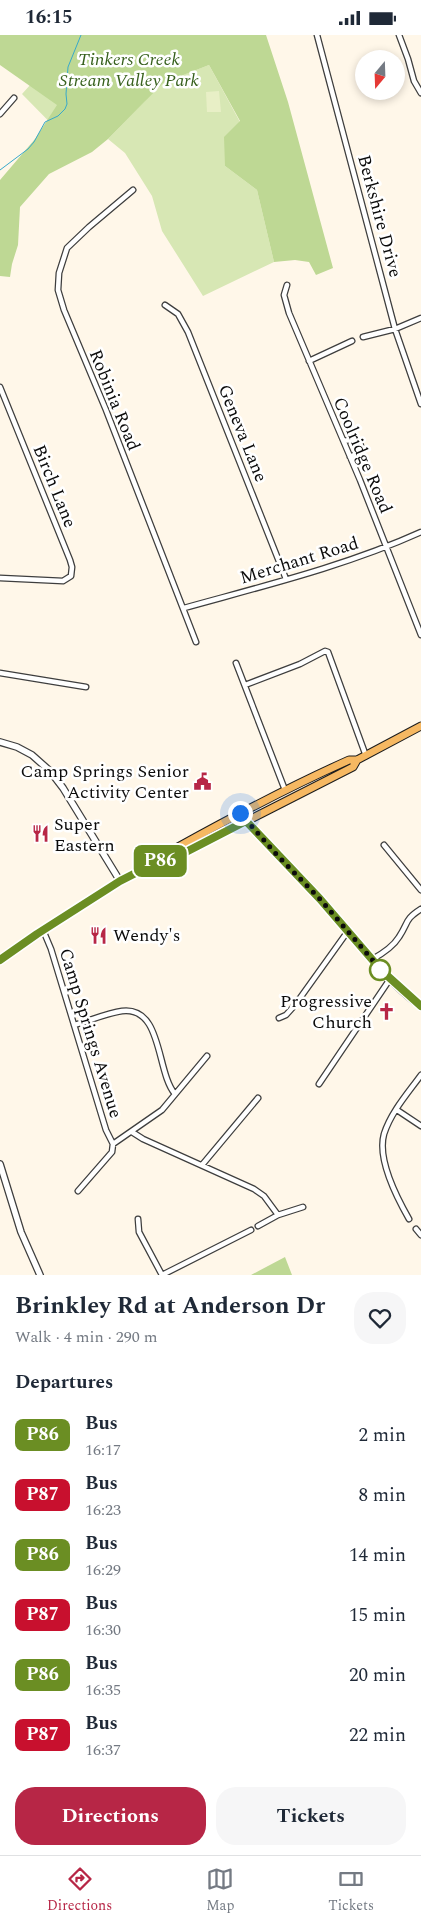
<!DOCTYPE html>
<html lang="en">
<head>
<meta charset="utf-8">
<style>
	:root { --surface:#fff; --page:#f6f6f7; --text:#1f2937; --muted:#747a83; --line:#e0e1e3; --accent:#b72646 }
	body { margin:0; font-family:Spectral,serif; background:var(--page); color:var(--text); height:100vh; display:flex; flex-direction:column; font-size:19px; white-space:nowrap }
	* { box-sizing:border-box; margin:0 }
	p { font-size:16px; color:var(--muted) }
	.icon { flex:none; width:28px; height:28px; fill:none; stroke:currentColor; stroke-width:2; stroke-linecap:round; stroke-linejoin:round }
	.map { position:relative; height:1240px; overflow:hidden }
	.panel { display:flex; flex-direction:column; background:var(--surface); flex:1 }
	.panel>* { flex:none }
	.badge { padding:0 10px; border-radius:8px; font-size:18px; line-height:32px }
	.needle { width:32px; rotate:199deg }
	.tools { position:absolute; left:355px; top:15px; display:grid; gap:10px }
	.tools a { display:grid; place-items:center; width:50px; height:50px; border-radius:50%; background:var(--surface); box-shadow:0 2px 8px #0003; font-size:25px }
	.you { position:absolute; width:25px; height:25px; margin:-12px; border:4px solid #fff; border-radius:50%; background:#1a73e8; box-shadow:0 0 0 8px #1a73e833 }
	.map>.badge { position:absolute; translate:-50% -50%; box-shadow:0 0 0 2px #fff }
	h2 { padding:0 15px; font-size:19px; line-height:45px }
	.round { display:grid; place-items:center; flex:none; width:52px; height:52px; border-radius:20px; background:var(--page) }
	.overview { display:flex; align-items:center; justify-content:space-between; height:85px; padding:0 15px }
	h1 { font-size:24px; font-weight:700; line-height:38px }
	.primary-button { display:flex; gap:10px; margin-top:auto; padding:10px 15px }
	.primary-button a { flex:1; height:58px; border-radius:20px; background:var(--accent); color:#fff; font-size:20px; font-weight:700; line-height:58px; text-align:center }
	.primary-button a+a { background:var(--page); color:var(--text) }
	ul { padding:0; list-style:none }
	li { display:flex; align-items:center; gap:15px; height:60px; padding:0 15px }
	li div { flex:1 }
	li b { display:block; font-size:19px }
	li em { font-style:normal }
	li .badge { min-width:55px; font-weight:700; text-align:center }
	.status { display:flex; justify-content:space-between; align-items:center; height:35px; padding:0 25px; background:var(--surface); direction:ltr }
	.status svg { height:14px; fill:currentColor }
	.menu { display:flex; justify-content:space-around; align-items:center; height:70px; border-top:1px solid var(--line); background:var(--surface); font-size:14px; color:var(--muted) }
	.menu a { display:grid; justify-items:center; gap:2px }
	.menu .on { color:var(--accent) }
	.map>svg:first-child { display:block }
</style>
</head>
<body>
<div class="status"><b>16:15</b><svg viewBox="0 0 49 12"><path d="M0 12V9h3v3zM5 12V6h3v6zM10 12V3h3v9zM15 12V0h3v12zM26 1h20v11H26zM47 4h2v5h-2z"/></svg></div>
<div class="map">
<svg width="421" height="1240" viewBox="0 0 421 1240">
	<rect width="100%" height="100%" fill="#fff7e9"/>
	<path fill="#d7e7b4" d="M209 30 240 87 225 131 257 155 274 227 203 261 162 196 152 161 125 118 108 104 147 64 80 118 22 59 31 49 170 45Z"/>
	<path fill="#bed894" d="M0 0H266L288 67 333 233 316 240 309 227 295 225 274 227 257 155 225 131 224 102 240 86 209 30 163 48 108 104 92 117 49 139 20 172 18 210 12 229 10 242 0 241V145L35 104 57 70 0 30Z
		M285 1222 292 1240H251Z"/>
	<path fill="#e8efc6" d="M219 56 221 77H207L206 57Z"/>
	<g fill="none" stroke-linecap="round" stroke-linejoin="round">
		<path stroke="#38a9ca" stroke-width="1" d="M0 135 28 114 34 107 45 87 58 81 65 74 67 69 66 59 68 32 81 0"/>
		<defs>
			<path id="minor" d="M317 0 395 294 421 369
				M399 0 408 24 414 46 421 58
				M0 79 14 63
				M133 155 89 192 67 213 59 238 58 255 64 275 106 375 196 607
				M287 250 284 260 289 278 360 445 421 600
				M165 270 178 279 188 297 286 544
				M363 302 395 294 421 283
				M309 326 352 306
				M0 352 70 525 72 532 71 541 63 546 0 543
				M344 406 354 404 360 407 362 416 350 422
				M184 573C263 551 346 531 421 497
				M236 628 285 755
				M0 638 86 652
				M245 650 300 629 325 616 328 617 366 721
				M384 810 421 855
				M43 895 51 914 106 1095 113 1109
				M371 925C382 919 393 912 399 902 409 887 404 885 421 874
				M279 983 286 980 295 970 348 896
				M74 990C89 986 107 978 122 976 163 971 156 1037 175 1059
				M319 1049 390 944
				M397 1075 421 1091
				M132 1097 143 1104 254 1154 264 1161 278 1180
				M202 1130 258 1063
				M78 1156 112 1117 113 1109 162 1075 207 1021
				M138 1184 139 1197 162 1240 251 1195
				M409 1184C397 1163 377 1124 384 1099 391 1077 408 1058 421 1040
				M258 1191 278 1180 303 1172
				M416 1194 421 1200"/>
			<path id="tertiary" d="M0 707 17 712 32 720 50 736 63 753 120 846
				M0 1129 21 1197 40 1240"/>
			<path id="secondary" d="M240 778C264 809 295 835 321 865 354 901 381 941 421 971"/>
			<path id="primary" d="M175 819 178 812C234 781 291 751 349 725H357L421 691
				M0 925 43 895 120 846 171 820 184 818 353 732 357 725"/>
		</defs>
		<use href="#minor" stroke="#3e3e3e" stroke-width="7"/>
		<use href="#tertiary" stroke="#3e3e3e" stroke-width="8"/>
		<use href="#secondary" stroke="#2d2d2d" stroke-width="9"/>
		<use href="#primary" stroke="#1c1c1c" stroke-width="9"/>
		<use href="#minor" stroke="#fff" stroke-width="4.5"/>
		<use href="#tertiary" stroke="#fff" stroke-width="5.5"/>
		<use href="#secondary" stroke="#fde4a5" stroke-width="6"/>
		<use href="#primary" stroke="#f6b862" stroke-width="7"/>
	</g>
	<g fill="none" stroke-linecap="round" stroke-linejoin="round">
		<defs>
			<path id="line" d="M0 925 37 899 120 846 175 818H184L246 786 320 864 382 936 421 971"/>
		</defs>
		<use href="#line" stroke="#fff" stroke-width="11"/>
		<use href="#line" stroke="#6b8e23" stroke-width="8"/>
		<path stroke="#0b0b0b" stroke-width="5" stroke-dasharray="0 9" d="M240 778 277 820 320 864 382 936 380 935"/>
	</g>
	<defs>
		<symbol id="civic-bare" viewBox="-9 -9 18 18"><path d="M-.6-6.5H3V-4.5H.6V-3L4-1V1h2V6H-6V1h2V-1L-.6-3ZM-1.2 2.5V6h2.4V2.5Z" fill="#b72646" stroke="#fff" stroke-width="2.5" paint-order="stroke"/></symbol>
		<symbol id="restaurant-bare" viewBox="-9 -9 18 18"><path d="M-5-6h1v4h1v-4h1v4h1v-4h1v5L-1.5 .5V6h-2V.5L-5-1ZM5-6V6H3V1.5H1.5Q1.5-4 5-6Z" fill="#b72646" stroke="#fff" stroke-width="2.5" paint-order="stroke"/></symbol>
		<symbol id="church-bare" viewBox="-9 -9 18 18"><path d="M-1.2-6h2.4v3.5h3.3v2.4h-3.3V6h-2.4V-.1h-3.3v-2.4h3.3Z" fill="#b72646" stroke="#fff" stroke-width="2.5" paint-order="stroke"/></symbol>
	</defs>
	<g fill-rule="evenodd">
		<use href="#civic-bare" x="190" y="734" width="25" height="25"/>
		<use href="#restaurant-bare" x="28" y="786" width="25" height="25"/>
		<use href="#restaurant-bare" x="86" y="888" width="25" height="25"/>
		<use href="#church-bare" x="374" y="964" width="25" height="25"/>
	</g>
	<circle fill="#fff" stroke="#6b8e23" stroke-width="2.5" cx="380" cy="935" r="10"/>
	<g text-anchor="middle" stroke-width="5" stroke-linejoin="round" paint-order="stroke">
		<g font-size="18" font-style="italic" fill="#37601d" stroke="#fff">
			<text x="129" y="30">Tinkers Creek<tspan x="129" dy="21">Stream Valley Park</tspan></text>
		</g>
		<g font-size="18" fill="#0b0b0b" stroke="#fff">
			<text transform="translate(380 181) rotate(75)" y="6">Berkshire Drive</text>
			<text transform="translate(115 365) rotate(68)" y="6">Robinia Road</text>
			<text transform="translate(243 398) rotate(68)" y="6">Geneva Lane</text>
			<text transform="translate(363 420) rotate(67)" y="6">Coolridge Road</text>
			<text transform="translate(55 451) rotate(68)" y="6">Birch Lane</text>
			<text transform="translate(299 525) rotate(-17)" y="6">Merchant Road</text>
			<text transform="translate(91 998) rotate(73)" y="6">Camp Springs Avenue</text>
		</g>
		<g font-size="18" fill="#0b0b0b" stroke="#fff" text-anchor="end">
			<text x="189" y="742">Camp Springs Senior<tspan x="189" dy="21">Activity Center</tspan></text>
			<text x="54" y="795" text-anchor="start">Super<tspan x="54" dy="21">Eastern</tspan></text>
			<text x="113" y="906" text-anchor="start">Wendy's</text>
			<text x="372" y="972">Progressive<tspan x="372" dy="21">Church</tspan></text>
		</g>
	</g>
</svg>
<div class="tools">
<a><svg class="needle" viewBox="-14 -14 28 28"><path d="M0-13l5 13h-10z" fill="#e53935"/><path d="M0 13l5-13h-10z" fill="#747a83"/></svg></a>
</div>
<div class="you" style="left:240px;top:778px"></div>
<b class="badge" style="left:160px;top:826px;background:#6b8e23;color:#fff">P86</b>
</div>
<section class="panel">
<div class="overview"><div><h1>Brinkley Rd at Anderson Dr</h1><p>Walk · 4 min · 290 m</p></div><a class="round"><svg class="icon" aria-label="heart" viewBox="0 0 24 24"><path d="M12 20l-8-8c-3-5 5-10 8-4 3-6 11-1 8 4z"/></svg></a></div>
<h2>Departures</h2>
<ul>
<li><span class="badge" style="background:#6b8e23;color:#fff">P86</span><div><b>Bus</b><p>16:17</p></div><em>2 min</em></li>
<li><span class="badge" style="background:#c8102e;color:#fff">P87</span><div><b>Bus</b><p>16:23</p></div><em>8 min</em></li>
<li><span class="badge" style="background:#6b8e23;color:#fff">P86</span><div><b>Bus</b><p>16:29</p></div><em>14 min</em></li>
<li><span class="badge" style="background:#c8102e;color:#fff">P87</span><div><b>Bus</b><p>16:30</p></div><em>15 min</em></li>
<li><span class="badge" style="background:#6b8e23;color:#fff">P86</span><div><b>Bus</b><p>16:35</p></div><em>20 min</em></li>
<li><span class="badge" style="background:#c8102e;color:#fff">P87</span><div><b>Bus</b><p>16:37</p></div><em>22 min</em></li>
</ul>
<div class="primary-button"><a>Directions</a><a>Tickets</a></div>
</section>
<nav class="menu">
<a class="on"><svg class="icon" aria-label="directions" viewBox="0 0 24 24"><path d="M12 3l9 9-9 9-9-9zM9 14v-3h6M13 9l2 2-2 2"/></svg>Directions</a>
<a><svg class="icon" aria-label="map" viewBox="0 0 24 24"><path d="M3 6l6-2 6 2 6-2v14l-6 2-6-2-6 2zM9 4v14M15 6v14"/></svg>Map</a>
<a><svg class="icon" aria-label="tickets" viewBox="0 0 24 24"><path d="M3 7h18v10H3zM15 7v10"/></svg>Tickets</a>
</nav>
</body>
</html>
